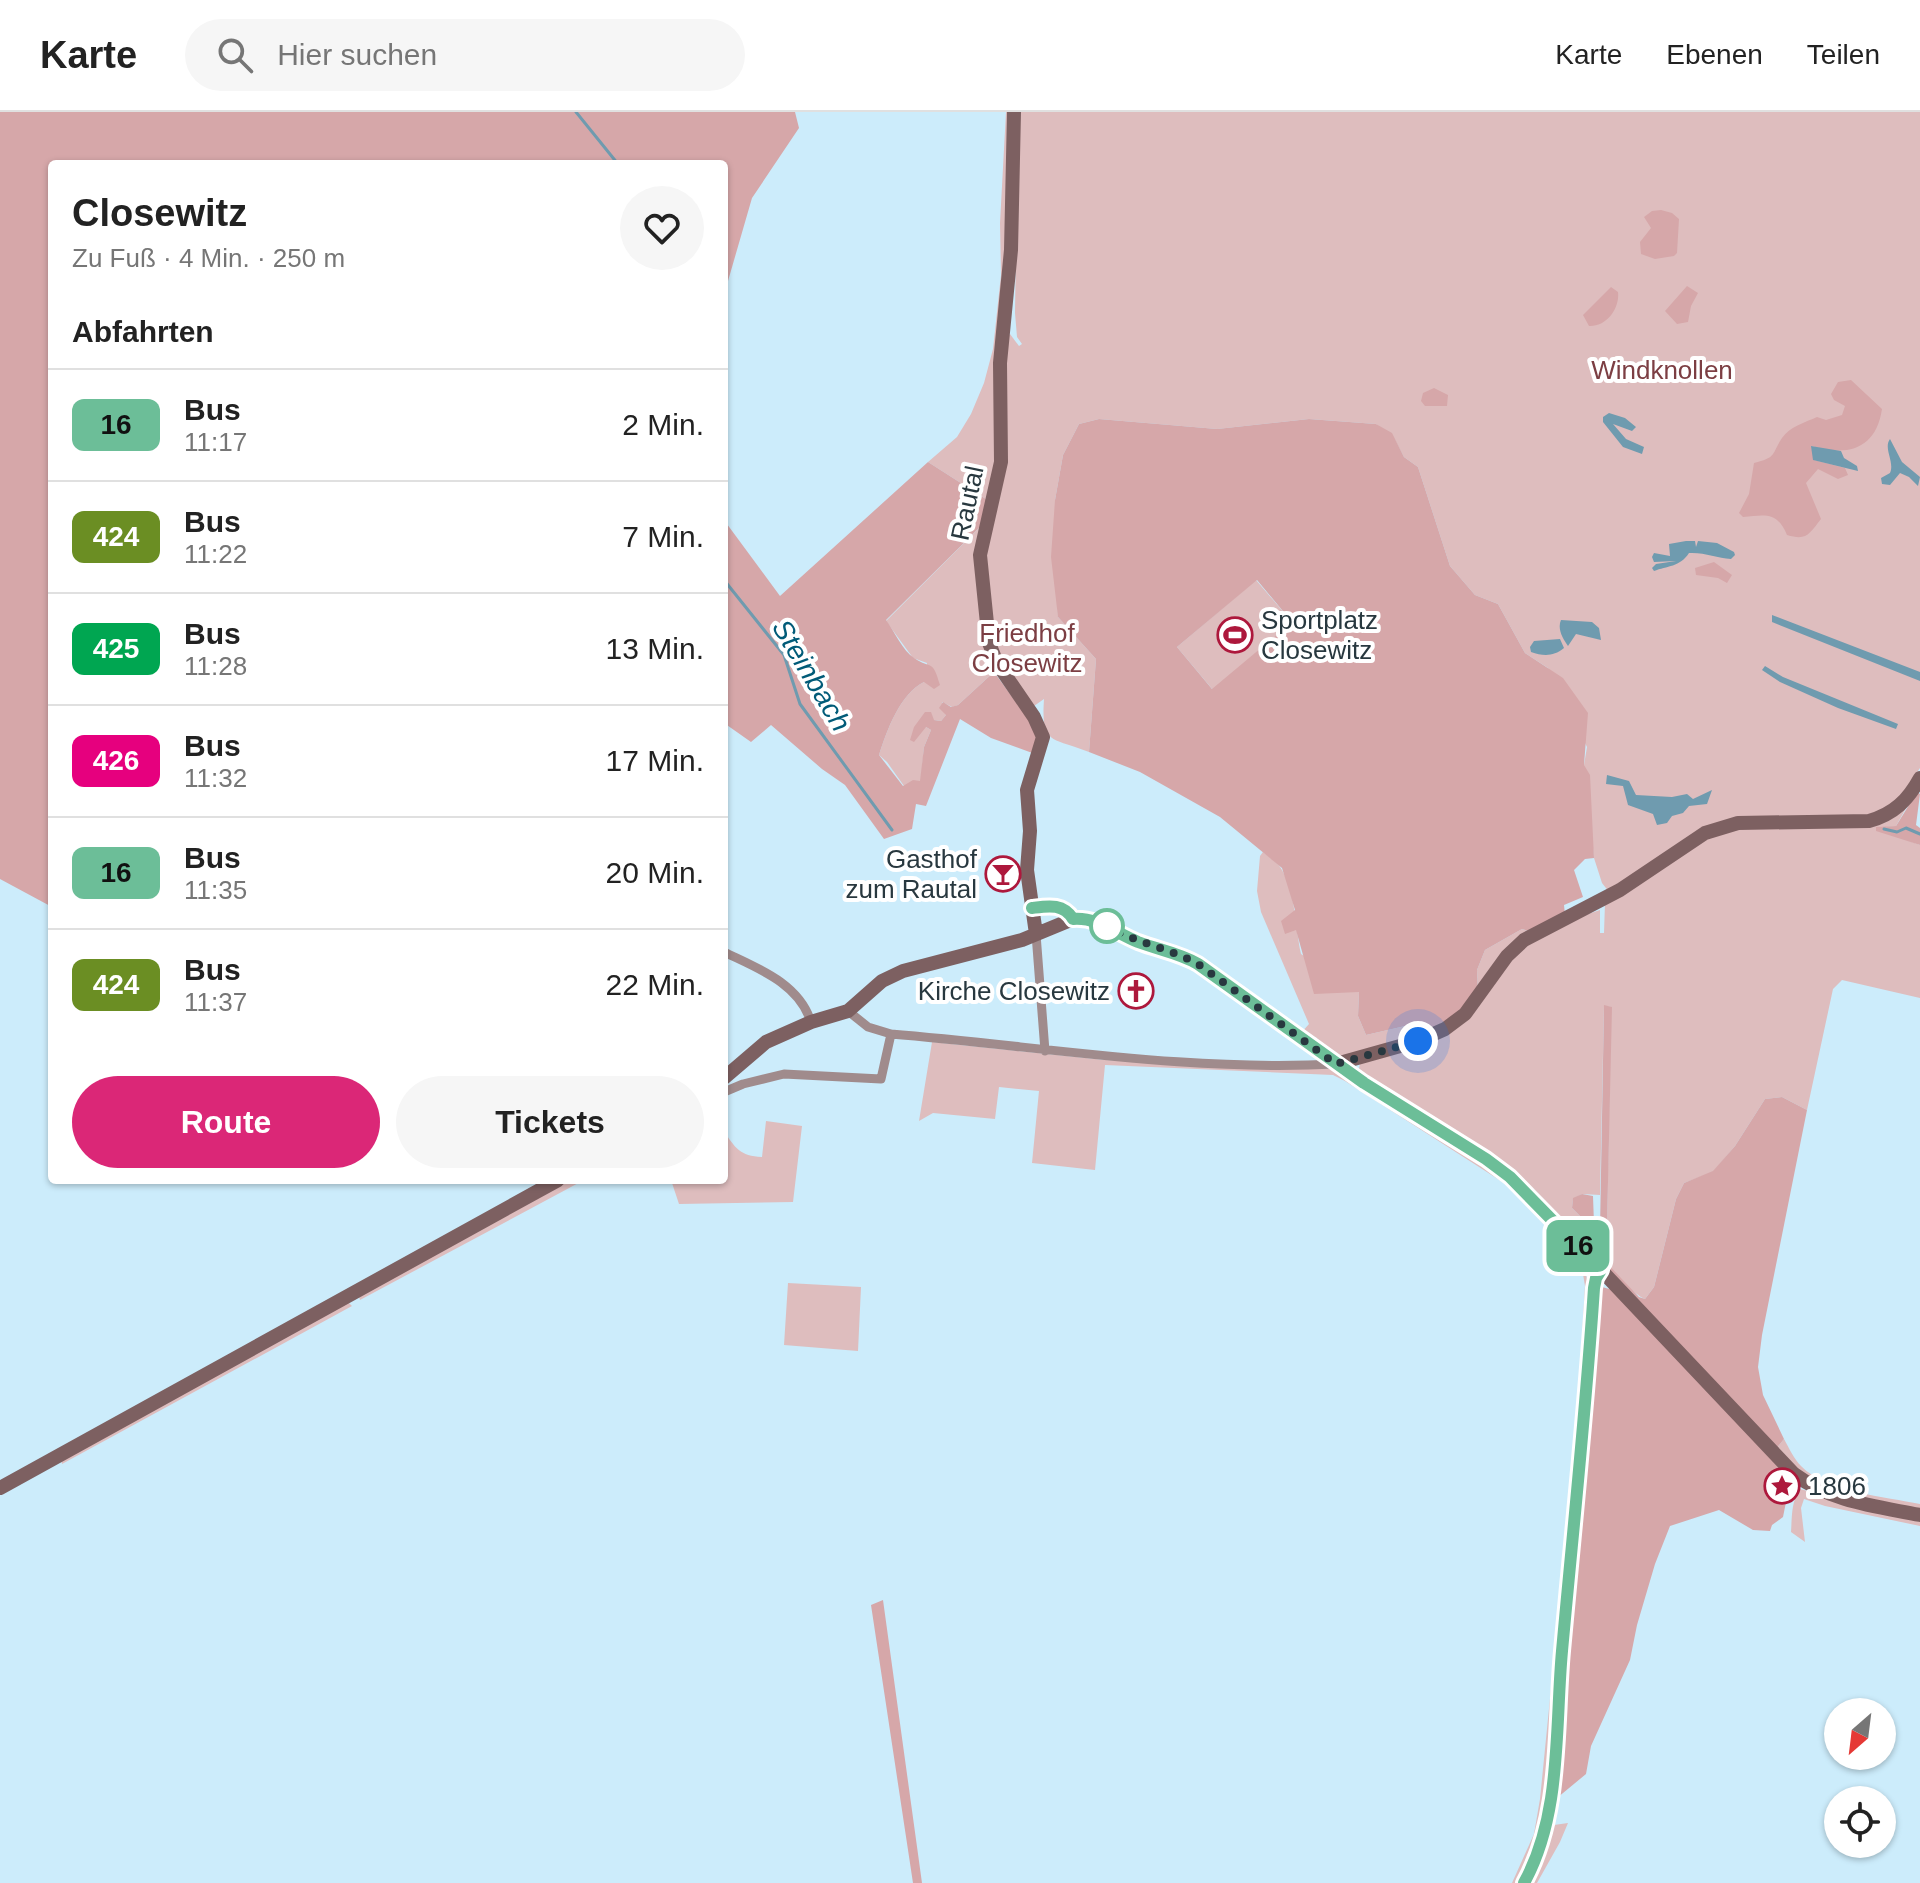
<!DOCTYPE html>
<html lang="de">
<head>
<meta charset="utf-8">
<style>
	:root { --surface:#fff; --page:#f6f6f6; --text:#222; --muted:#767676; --line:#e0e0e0; --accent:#db2777 }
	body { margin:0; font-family:Arial,sans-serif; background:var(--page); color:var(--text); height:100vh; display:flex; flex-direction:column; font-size:30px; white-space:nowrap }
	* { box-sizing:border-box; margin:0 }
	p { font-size:26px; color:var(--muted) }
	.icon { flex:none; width:44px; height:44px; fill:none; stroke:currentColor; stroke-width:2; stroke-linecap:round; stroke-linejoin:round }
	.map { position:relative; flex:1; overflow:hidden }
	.details { position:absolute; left:48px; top:48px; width:680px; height:1024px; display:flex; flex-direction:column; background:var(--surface); border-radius:8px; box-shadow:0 2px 6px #0004 }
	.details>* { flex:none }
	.badge { padding:0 16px; border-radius:12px; font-size:28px; line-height:52px }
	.needle { width:52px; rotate:208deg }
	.controls { position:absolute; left:1824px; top:1586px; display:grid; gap:16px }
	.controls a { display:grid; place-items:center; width:72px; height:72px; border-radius:50%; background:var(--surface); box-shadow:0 2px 6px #0004; font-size:40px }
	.you { position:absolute; width:40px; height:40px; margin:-20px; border:6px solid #fff; border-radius:50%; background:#1a73e8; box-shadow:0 0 0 12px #1a73e833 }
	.map>.badge { position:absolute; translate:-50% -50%; box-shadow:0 0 0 4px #fff }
	h2 { padding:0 24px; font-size:30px; line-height:72px }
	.round { display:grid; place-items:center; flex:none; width:84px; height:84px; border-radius:42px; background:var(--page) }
	.overview { display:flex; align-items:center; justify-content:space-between; height:136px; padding:0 24px }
	h1 { font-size:38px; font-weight:600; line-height:60px }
	.primary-button { display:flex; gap:16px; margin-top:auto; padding:16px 24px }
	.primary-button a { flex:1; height:92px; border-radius:48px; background:var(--accent); color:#fff; font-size:32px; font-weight:600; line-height:92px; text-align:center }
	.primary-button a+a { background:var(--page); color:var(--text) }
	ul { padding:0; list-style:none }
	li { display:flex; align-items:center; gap:24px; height:112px; padding:0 24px; border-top:2px solid var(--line) }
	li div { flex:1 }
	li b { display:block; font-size:30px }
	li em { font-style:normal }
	li .badge { min-width:88px; font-weight:700; text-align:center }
	header { display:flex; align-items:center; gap:48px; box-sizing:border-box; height:112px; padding:0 40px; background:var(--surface); border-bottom:2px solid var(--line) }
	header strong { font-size:38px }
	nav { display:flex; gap:44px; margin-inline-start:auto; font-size:28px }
	.search { width:560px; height:72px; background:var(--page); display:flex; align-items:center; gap:20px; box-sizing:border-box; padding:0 28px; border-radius:44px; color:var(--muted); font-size:30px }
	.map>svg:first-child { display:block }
</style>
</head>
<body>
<header>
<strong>Karte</strong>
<div class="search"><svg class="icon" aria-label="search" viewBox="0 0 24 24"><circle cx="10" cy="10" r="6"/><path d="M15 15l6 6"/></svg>Hier suchen</div>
<nav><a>Karte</a><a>Ebenen</a><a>Teilen</a></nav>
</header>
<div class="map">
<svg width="1920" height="1771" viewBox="0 0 1920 1771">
	<rect width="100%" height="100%" fill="#ccecfb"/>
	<path fill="#debdbe" d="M1006 0H1010L997 352 989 389 928 350 957 325 971 302 984 271 993 237 1001 163 1000 111Z
		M1018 0H1920V656L1895 692 1870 704 1746 705 1609 780 1602 771 1594 746 1584 653 1587 635 1548 556 1525 541 1498 492 1475 483 1450 454 1418 355 1404 345 1395 328 1376 312 1309 307 1217 317 1099 307 1079 312 1063 343 1055 388 1058 505 1096 547 1089 640C1051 625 1041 633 1044 587L1034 594 1001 548 994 531 984 465 1007 226 1010 222 1019 234 1022 232 1017 225 1015 201Z
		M980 415 990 551 994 560 958 593 952 595 942 590 946 603 941 609 934 608 926 615 931 618 924 635 921 669 904 674 887 650 879 643C887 618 900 582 924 570L927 551 913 546 886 509Z
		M1256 468 1292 510 1213 578 1177 535Z
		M1910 689 1896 714 1876 716 1920 733V886L1842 868 1833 877 1807 998 1782 985 1765 987 1735 1034 1713 1060 1684 1071 1676 1087 1654 1175 1645 1187C1636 1184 1609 1158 1598 1149L1599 1136 1611 1123 1607 1114 1611 895 1604 894 1600 1083 1582 1082 1573 1087 1572 1096 1580 1104 1594 1112 1592 1133 1585 1137 1533 1081 1358 963 1360 951 1418 933 1518 838 1582 804 1600 798V821H1604L1605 791 1707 725 1735 716 1867 715Z
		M1263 740C1269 745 1279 751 1282 758 1296 783 1295 814 1301 842L1359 880 1358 904 1366 923 1414 912 1427 920 1346 944H1334L1317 933V926L1312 924 1309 928 1301 921 1309 912 1261 800 1257 779 1260 744Z
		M1522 817 1531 820 1478 879 1477 858 1485 838Z
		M932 930 1105 948 1334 957 1507 1068 1581 1144 1589 1175 1582 1295 1544 1690 1538 1723 1518 1771H1512L1534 1722 1540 1687 1576 1326 1585 1174 1582 1156 1578 1147 1504 1071 1345 969 1333 963 1105 953 1095 1058 1032 1051 1039 979 999 975 995 1007 933 1001 919 1009Z
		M766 1009 802 1014 793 1090 679 1092 671 1068H724V1019C735 1036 740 1044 762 1045Z
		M570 1068H584L360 1188 358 1181Z
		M788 1171 861 1175 858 1239 784 1233Z
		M346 1188 352 1194 62 1352 61 1347Z
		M1784 1327C1789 1336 1794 1347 1801 1354 1826 1380 1886 1385 1920 1392V1398L1880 1390 1814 1371 1776 1337Z
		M1800 1377 1920 1408V1414L1825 1394 1804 1387 1801 1396 1805 1430 1791 1420C1792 1406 1791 1389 1800 1377Z
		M1568 1711 1560 1730 1537 1771H1527L1554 1713Z"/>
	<path fill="#d6a7a9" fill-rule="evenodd" d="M0 0H795L799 16 752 86 728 169 724 207V52H52V795L0 767Z
		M1661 98 1672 101 1679 107 1677 141 1674 144 1655 147 1641 142 1640 130 1651 116 1644 105 1652 99Z
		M1687 174 1698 181 1691 194 1688 210 1677 212 1665 199Z
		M1611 175 1618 180C1620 197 1606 215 1589 214L1583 203Z
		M1851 268 1882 297C1876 337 1848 345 1812 334L1814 348 1845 356 1848 363 1838 367 1818 357 1806 371 1821 407C1809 422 1807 429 1787 423 1777 399 1765 403 1743 405L1739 401 1749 382 1754 351C1777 345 1771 343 1782 326 1789 315 1806 310 1817 305L1826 308 1842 303 1845 294 1834 288 1831 282 1838 270Z
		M1434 276 1448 283 1447 294H1425L1421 289 1423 281Z
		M1099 307 1217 317 1309 307 1376 312 1392 321 1404 345 1418 355 1450 454 1475 483 1498 492 1525 541 1563 566 1588 601 1584 653 1590 663 1594 746 1585 747 1574 758 1583 785 1564 793 1565 803 1531 820 1522 817 1485 838 1477 858 1478 879 1462 898 1427 920 1414 912 1366 923 1358 904 1359 880 1314 882 1296 818 1285 822 1281 809 1295 798 1282 756 1220 705 1140 660 1089 640 1096 547 1058 505 1051 445 1055 388 1063 343 1079 312ZM1257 468 1292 510 1212 577 1177 535Z
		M928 350 989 389 980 415 886 508C894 519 903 539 914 546 932 558 932 546 940 573L934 577 924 570C900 582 887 618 879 643L903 674 913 668 920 669 924 635 931 618 926 615 914 630 910 628 914 615 925 600H931L934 608 941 609 946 603 939 596 943 590 951 595 958 593 994 560 1030 609 1037 624 1035 642 991 626 960 607 926 694 916 692 912 717 884 727 845 673 822 657 771 613 751 630 724 611V408L780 484Z
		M1714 450 1732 463 1727 471 1718 466 1696 463 1695 456Z
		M1917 680 1920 682 1916 713 1920 716V733L1876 719V715L1896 714Z
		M1604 893 1612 895 1607 1114 1604 1119 1600 1118Z
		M1782 985 1807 998 1762 1223 1758 1255 1763 1283 1784 1327 1776 1337 1598 1149 1602 1146 1639 1185 1645 1187 1654 1175 1676 1087 1684 1071 1713 1059 1735 1034 1765 987Z
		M1582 1082 1593 1084 1594 1112 1580 1104 1572 1096 1573 1086Z
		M1602 1175 1613 1178 1784 1361 1786 1390 1783 1405 1772 1413 1770 1419 1753 1418 1719 1398 1670 1414 1655 1452 1637 1513 1630 1548 1591 1634 1586 1662 1557 1686C1570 1517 1586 1349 1598 1180Z
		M883 1488 922 1771H913L871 1493Z"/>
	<path fill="#6f9baf" d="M1609 301 1625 306 1636 315 1632 319 1613 312 1626 327 1644 335 1642 342 1623 335 1603 310V305Z
		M1890 327 1902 350 1920 365 1918 374 1909 365 1900 361 1890 373 1882 372 1881 366 1890 361C1895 350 1883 336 1890 327Z
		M1811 334 1841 339 1844 346 1857 354 1858 359 1813 348Z
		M1686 429H1695L1696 435 1698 429 1717 431 1734 440 1735 443 1731 447C1717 446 1704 440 1689 441 1680 455 1667 454 1654 459L1652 456 1656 452 1676 449 1654 450 1652 445 1654 441 1670 444 1669 432Z
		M1772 503 1920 560V569L1772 510Z
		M1561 508 1592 510 1599 516 1601 528 1576 522 1568 534C1563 527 1557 517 1561 508Z
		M1560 527 1564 536C1553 545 1543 544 1531 540L1530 535 1534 529Z
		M1765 554 1783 565 1898 612 1896 617 1838 596 1780 570 1762 558Z
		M1607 663 1629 669 1636 683 1672 685 1687 682 1693 687 1712 678 1707 692 1689 694 1683 701 1672 704 1667 711 1657 713 1653 702 1628 693 1623 674 1606 672Z"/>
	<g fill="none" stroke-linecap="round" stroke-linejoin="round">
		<path stroke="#6f9baf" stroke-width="3" d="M576 0 618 52
			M724 468 784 543 800 592 892 718
			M1884 717 1897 720 1906 716 1920 722"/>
		<path stroke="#a08b8c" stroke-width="9" d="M1032 796C1048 794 1063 791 1073 807
			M1036 822 1045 939
			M724 840C757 856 799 871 811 910
			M848 899 868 915 891 922C1039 934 1187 960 1336 952
			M724 980 743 972 784 962 881 967 891 922
			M1524 1771C1562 1702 1555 1616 1562 1539 1573 1418 1586 1298 1594 1176L1596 1166 1601 1158"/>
		<path stroke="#7d6061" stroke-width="14" d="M1014 0 1011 138 1000 251 1001 350 980 443 989 531 997 551 1034 605 1043 625 1027 678 1030 719 1027 758 1036 822
			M1336 952 1418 929 1445 917 1465 902 1507 844 1524 828 1620 778 1705 721 1738 711 1869 709C1894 702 1908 688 1920 666
			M724 966 766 930 811 910 848 899 882 869 903 859 1022 828 1073 807 1098 810 1141 831 1175 841 1198 852C1254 890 1307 933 1363 970 1420 1008 1481 1039 1531 1084L1794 1362C1832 1390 1875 1394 1920 1403
			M0 1376 558 1068"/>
	</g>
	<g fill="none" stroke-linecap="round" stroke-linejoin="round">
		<defs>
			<path id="line" d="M1032 796C1048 794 1063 791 1073 807 1097 805 1116 821 1138 830 1159 838 1179 841 1198 852L1364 971 1486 1047 1510 1065 1601 1158 1596 1166 1594 1176C1586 1297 1573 1418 1562 1539 1555 1616 1562 1702 1524 1771"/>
		</defs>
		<use href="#line" stroke="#fff" stroke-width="18"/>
		<use href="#line" stroke="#6cbe98" stroke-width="12"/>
		<path stroke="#28383f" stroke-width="8" stroke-dasharray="0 14.4" d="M1107 814C1136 831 1169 836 1198 852L1336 952 1418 929"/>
	</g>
	<defs>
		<symbol id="stadium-ring" viewBox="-11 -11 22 22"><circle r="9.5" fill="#fff" stroke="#ad183c" stroke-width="1.5"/><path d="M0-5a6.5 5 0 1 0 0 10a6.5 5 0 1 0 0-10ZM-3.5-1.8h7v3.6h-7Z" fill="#ad183c"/></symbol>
		<symbol id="bar-ring" viewBox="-11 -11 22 22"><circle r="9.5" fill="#fff" stroke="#ad183c" stroke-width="1.5"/><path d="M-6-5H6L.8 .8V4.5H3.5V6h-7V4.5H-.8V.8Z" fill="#ad183c"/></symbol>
		<symbol id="church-ring" viewBox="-11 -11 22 22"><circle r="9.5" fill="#fff" stroke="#ad183c" stroke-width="1.5"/><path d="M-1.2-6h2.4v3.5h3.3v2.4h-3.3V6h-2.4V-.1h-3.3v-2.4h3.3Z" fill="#ad183c"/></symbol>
		<symbol id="sight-ring" viewBox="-11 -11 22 22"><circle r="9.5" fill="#fff" stroke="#ad183c" stroke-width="1.5"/><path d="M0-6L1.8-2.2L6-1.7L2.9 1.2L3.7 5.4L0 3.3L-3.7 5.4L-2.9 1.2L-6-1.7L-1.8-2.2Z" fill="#ad183c"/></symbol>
	</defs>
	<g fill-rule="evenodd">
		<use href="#stadium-ring" x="1215" y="503" width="40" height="40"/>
		<use href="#bar-ring" x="983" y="742" width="40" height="40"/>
		<use href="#church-ring" x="1116" y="859" width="40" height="40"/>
		<use href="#sight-ring" x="1762" y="1354" width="40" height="40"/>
	</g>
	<circle fill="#fff" stroke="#6cbe98" stroke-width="4" cx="1107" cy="814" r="16"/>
	<g text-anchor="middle" stroke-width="8" stroke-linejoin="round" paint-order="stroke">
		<g font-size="26" fill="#7c3e43" stroke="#fff">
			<text x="1662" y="267">Windknollen</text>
			<text x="1027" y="530">Friedhof<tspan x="1027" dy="30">Closewitz</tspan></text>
		</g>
		<g font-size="26" fill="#28383f" stroke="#fff">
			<text transform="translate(967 391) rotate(-78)" y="9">Rautal</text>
		</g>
		<g font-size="26" fill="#28383f" stroke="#fff" text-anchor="start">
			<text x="1261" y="517">Sportplatz<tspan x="1261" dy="30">Closewitz</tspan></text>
			<text x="977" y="756" text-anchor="end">Gasthof<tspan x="977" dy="30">zum Rautal</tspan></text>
			<text x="1110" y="888" text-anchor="end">Kirche Closewitz</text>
			<text x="1808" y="1383">1806</text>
		</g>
		<g font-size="28" font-style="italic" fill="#015b78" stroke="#fff">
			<text transform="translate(812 563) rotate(59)" y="10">Steinbach</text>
		</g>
	</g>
</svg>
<div class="controls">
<a><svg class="needle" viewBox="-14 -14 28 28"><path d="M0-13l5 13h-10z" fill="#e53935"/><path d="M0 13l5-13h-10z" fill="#767676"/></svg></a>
<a><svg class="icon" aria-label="locate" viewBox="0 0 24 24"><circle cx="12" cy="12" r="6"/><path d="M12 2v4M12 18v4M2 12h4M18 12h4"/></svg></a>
</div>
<div class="you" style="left:1418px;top:929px"></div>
<b class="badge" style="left:1578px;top:1134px;background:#6cbe98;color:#111">16</b>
<section class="details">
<div class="overview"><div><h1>Closewitz</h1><p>Zu Fuß · 4 Min. · 250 m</p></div><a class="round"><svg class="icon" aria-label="heart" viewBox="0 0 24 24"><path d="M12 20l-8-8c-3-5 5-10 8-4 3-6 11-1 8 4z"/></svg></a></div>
<h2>Abfahrten</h2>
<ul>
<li><span class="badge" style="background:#6cbe98;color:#111">16</span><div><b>Bus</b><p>11:17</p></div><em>2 Min.</em></li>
<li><span class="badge" style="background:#6b8e23;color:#fff">424</span><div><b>Bus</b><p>11:22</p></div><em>7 Min.</em></li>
<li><span class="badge" style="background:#00a651;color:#fff">425</span><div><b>Bus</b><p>11:28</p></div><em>13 Min.</em></li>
<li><span class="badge" style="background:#e6007e;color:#fff">426</span><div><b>Bus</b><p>11:32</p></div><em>17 Min.</em></li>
<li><span class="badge" style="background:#6cbe98;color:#111">16</span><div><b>Bus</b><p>11:35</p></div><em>20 Min.</em></li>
<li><span class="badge" style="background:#6b8e23;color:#fff">424</span><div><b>Bus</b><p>11:37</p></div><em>22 Min.</em></li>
</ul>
<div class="primary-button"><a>Route</a><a>Tickets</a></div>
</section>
</div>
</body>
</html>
